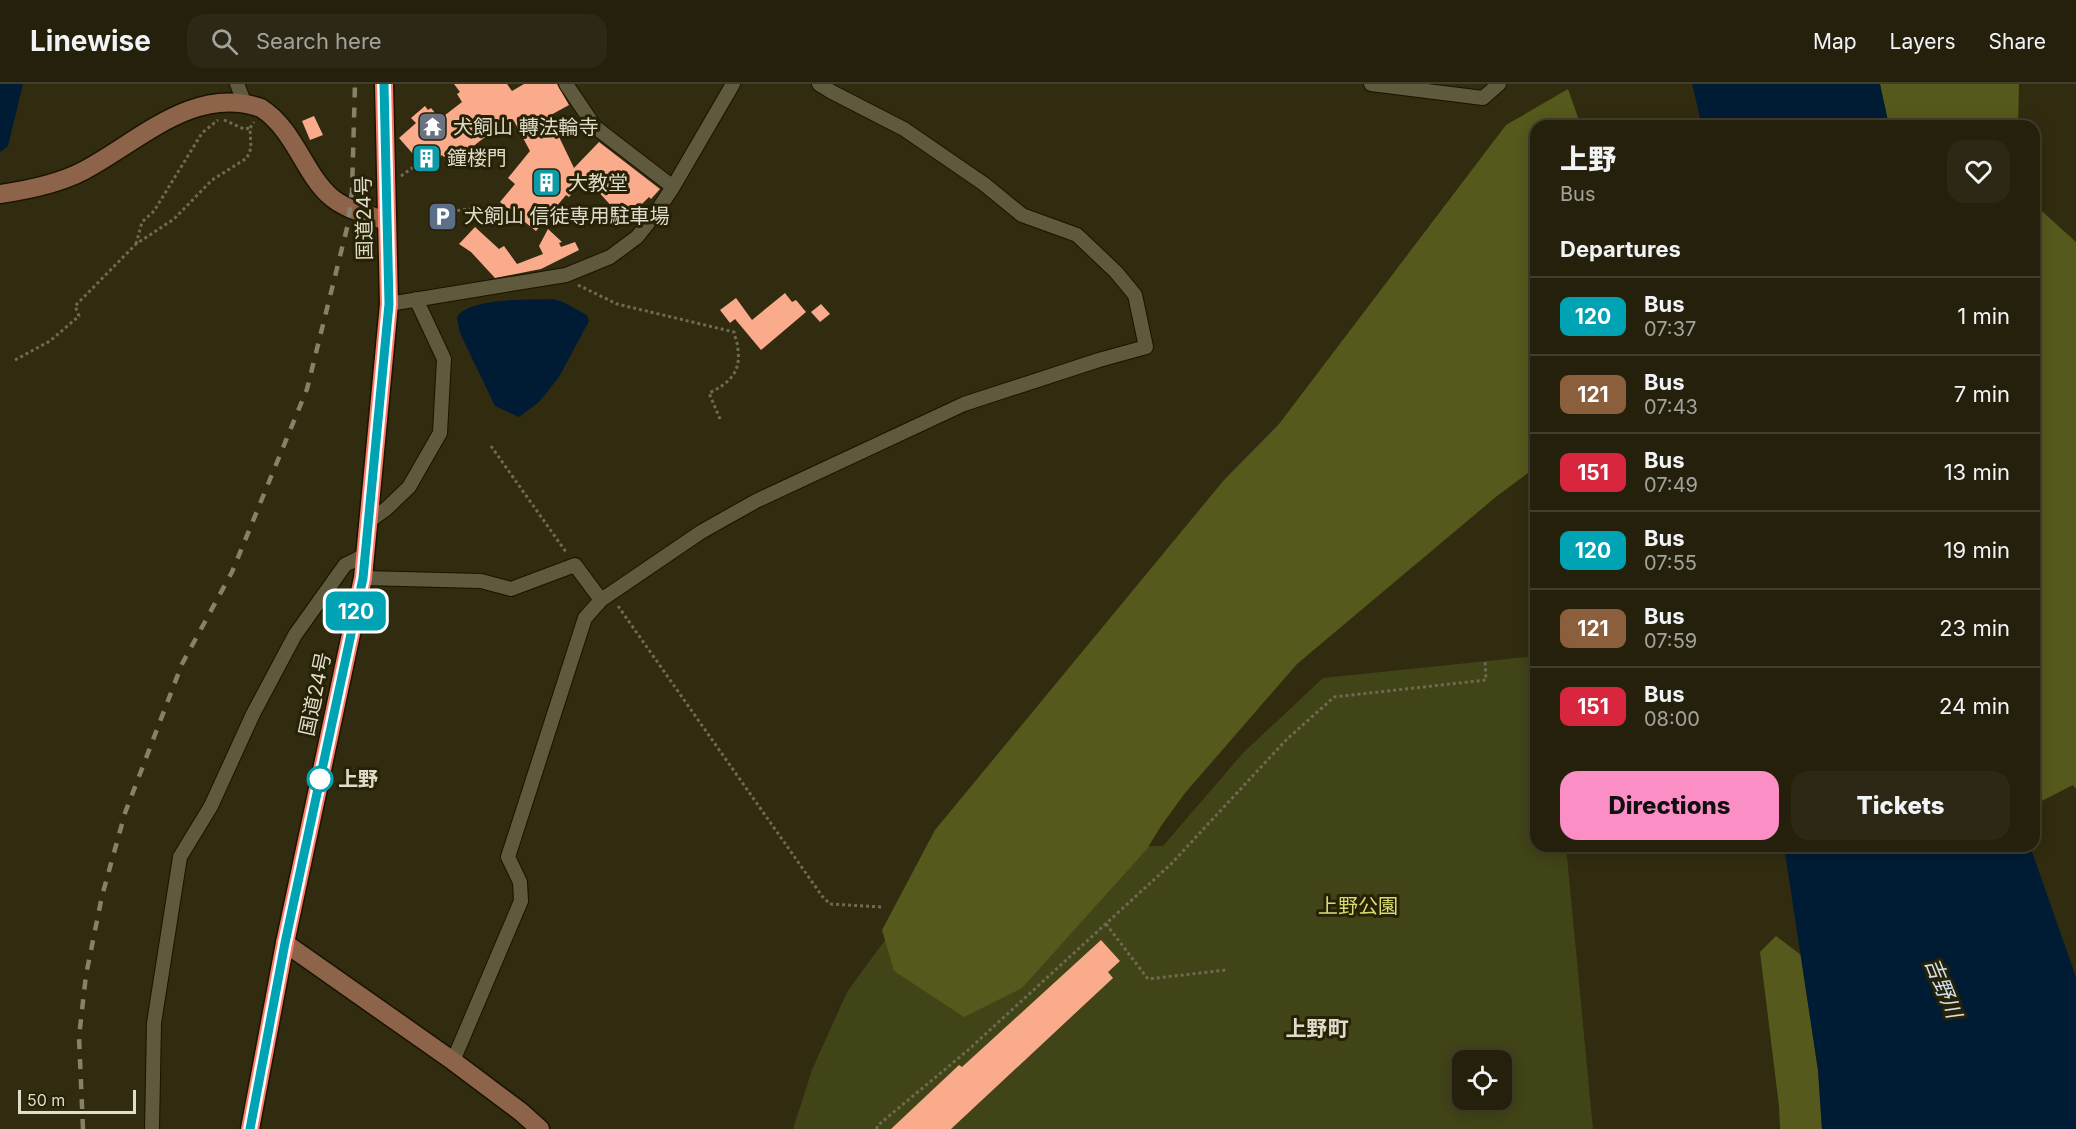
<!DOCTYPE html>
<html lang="en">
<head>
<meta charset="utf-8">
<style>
	:root { --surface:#25200c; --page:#2d2815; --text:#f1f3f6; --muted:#a3a39d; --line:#423e2d; --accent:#fb8fc5 }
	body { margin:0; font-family:Inter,"Noto Sans JP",sans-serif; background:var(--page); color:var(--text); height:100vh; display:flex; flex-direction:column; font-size:22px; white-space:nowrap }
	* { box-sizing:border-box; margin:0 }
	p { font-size:20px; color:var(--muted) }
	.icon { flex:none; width:33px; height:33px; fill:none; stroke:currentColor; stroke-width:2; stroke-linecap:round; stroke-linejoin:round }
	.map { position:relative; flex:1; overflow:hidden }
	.details { position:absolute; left:1530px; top:36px; width:510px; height:732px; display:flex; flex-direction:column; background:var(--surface); border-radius:18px; box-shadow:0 3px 15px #0003,0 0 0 2px var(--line) }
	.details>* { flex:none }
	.badge { padding:0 12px; border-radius:9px; font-size:21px; line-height:39px }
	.controls { position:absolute; left:1452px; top:966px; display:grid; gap:12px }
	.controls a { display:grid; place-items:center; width:60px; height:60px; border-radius:12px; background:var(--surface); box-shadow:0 3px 15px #0003,0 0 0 2px var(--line); font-size:30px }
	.scale { position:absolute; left:18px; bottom:15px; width:118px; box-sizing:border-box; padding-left:6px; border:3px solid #dfdccb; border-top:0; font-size:16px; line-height:21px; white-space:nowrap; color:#dfdccb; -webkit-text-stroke:4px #272106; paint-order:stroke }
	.map>.badge { position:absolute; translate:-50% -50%; box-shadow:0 0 0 3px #fff }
	h2 { padding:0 30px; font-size:22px; line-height:54px }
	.round { display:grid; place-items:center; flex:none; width:63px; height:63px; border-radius:18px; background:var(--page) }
	.head { display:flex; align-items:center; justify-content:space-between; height:102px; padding:0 30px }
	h1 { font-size:28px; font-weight:800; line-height:45px }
	.cta { display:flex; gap:12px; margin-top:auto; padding:12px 30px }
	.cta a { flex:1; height:69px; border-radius:18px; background:var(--accent); color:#111; font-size:24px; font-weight:800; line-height:69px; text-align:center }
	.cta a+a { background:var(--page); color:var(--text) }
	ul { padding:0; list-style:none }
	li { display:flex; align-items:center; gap:18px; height:78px; padding:0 30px; border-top:2px solid var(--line) }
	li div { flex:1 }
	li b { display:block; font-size:22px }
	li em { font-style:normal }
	li .badge { min-width:66px; font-weight:700; text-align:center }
	header { display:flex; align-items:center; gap:36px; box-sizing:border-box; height:84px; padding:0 30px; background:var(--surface); border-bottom:2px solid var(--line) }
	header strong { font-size:28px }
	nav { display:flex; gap:33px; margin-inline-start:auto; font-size:21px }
	.search { width:420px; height:54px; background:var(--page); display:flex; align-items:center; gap:15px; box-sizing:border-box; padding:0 21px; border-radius:18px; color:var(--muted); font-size:22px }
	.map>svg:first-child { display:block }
</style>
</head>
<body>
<header>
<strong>Linewise</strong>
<div class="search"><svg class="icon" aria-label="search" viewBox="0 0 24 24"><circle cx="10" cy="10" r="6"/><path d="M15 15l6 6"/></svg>Search here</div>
<nav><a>Map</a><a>Layers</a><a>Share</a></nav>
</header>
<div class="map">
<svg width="2076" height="1045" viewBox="0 0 2076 1045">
	<rect width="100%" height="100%" fill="#312b10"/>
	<path fill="#414417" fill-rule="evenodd" d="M1536 572V762H1566L1593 1045H793L812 986 847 908 885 856 968 909 1132 762H1163L1243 669 1323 594ZM1462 976H1502V1016H1462Z"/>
	<path fill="#56591c" d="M1880 0H2019L2018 42H1889Z
		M1568 5 1581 42H1536V383L1497 412 1297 580 1185 709 1161 742 1147 765 1022 904 964 933 894 887 882 846 935 746 1224 396 1279 340 1506 41Z
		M2034 120 2076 158V705L2073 701 2034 721Z
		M1776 852 1801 871 1818 986 1822 1045H1780L1779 1022 1760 868Z"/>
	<path fill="#001c35" d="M0 0H23L8 62 0 68Z
		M1692 0H1880L1889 42H1702Z
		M553 215 563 218 587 231 589 237 559 293 539 318 519 333 495 322 460 249 457 233C470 213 530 216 553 215Z
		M1784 762H2030L2076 893V1045H1822L1818 986Z"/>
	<path fill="#f9ab8b" d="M454 0H507L512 7 524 0H557L569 21 549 32 574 84 599 58 660 105 651 115 649 113 625 137 585 93 569 113 566 111 536 147 500 118 515 100 508 94 530 67 514 37 506 43 503 39 471 64 476 71 465 79 455 65 444 73 442 71 439 74 438 72 425 82 415 69 413 70 399 54 416 39 411 34 425 22 428 26 431 24 440 35 462 18 457 10 460 8Z
		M314 32 323 51 310 56 302 37Z
		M475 143 499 165 504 162 517 180 543 170 539 162 548 145 562 158 559 159 561 163 575 158 579 166 541 185 495 194 471 168 459 160Z
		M785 209 792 218 796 216 806 228 761 266 735 235 730 239 720 226 736 214 752 236Z
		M821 220 830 230 820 238 811 228Z
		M1101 856 1120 877 1108 888 1113 894 951 1045H891L959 981 962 983Z"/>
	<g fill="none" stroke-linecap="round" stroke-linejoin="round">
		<defs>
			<path id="street" d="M237 0 243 15
				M566 0 595 43 673 103
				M1371 0 1483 14 1499 0
				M389 220 566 191 610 173 637 153 653 133 673 103 733 0
				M369 437 386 425 409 403 440 349 444 275 416 215
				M363 494 481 497 511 505 575 481 601 516
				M453 977 521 817 520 798 508 773 585 534 601 516 701 448 756 417 964 320 1099 276 1146 263 1135 211 1116 188 1077 151 1022 131 984 100 904 45 832 8 819 0
				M152 1045 154 939 180 773 211 722 253 630 295 551 345 481 365 471"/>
			<path id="secondary" d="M0 110C28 106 58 100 83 87 137 59 194 0 261 24 295 46 304 90 331 113 346 126 368 130 386 137
				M285 859 453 977 521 1028 540 1045"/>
			<path id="highway" d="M250 1045 285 859 363 494 389 220 384 0"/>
		</defs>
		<use href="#street" stroke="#191300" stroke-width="16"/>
		<use href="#secondary" stroke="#191300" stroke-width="21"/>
		<use href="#highway" stroke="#191300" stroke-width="21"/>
		<path stroke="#6f6a53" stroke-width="3" stroke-dasharray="3 3" stroke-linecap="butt" d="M224 36 244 45 250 44
			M401 92 422 77
			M441 134 454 127 470 125
			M136 160 142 138 154 127 202 49 218 36
			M578 201 617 220 734 248C735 254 738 260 738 266 741 289 728 300 709 309L720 335
			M15 276 50 257 79 232 75 222 136 160 174 135 212 96 247 74 251 64 250 44 254 38
			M491 362 566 468
			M618 522 822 812 830 820 882 823
			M1106 840 1148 895 1226 886
			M877 1045V1042L967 967 1171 780 1287 655 1334 613 1486 596 1485 577"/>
		<use href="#street" stroke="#5f5a3d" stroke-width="14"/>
		<use href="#secondary" stroke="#8d6449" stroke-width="18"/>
		<use href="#highway" stroke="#f97b66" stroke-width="18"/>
		<path stroke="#85816a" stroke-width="4.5" stroke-dasharray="10 10" stroke-linecap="butt" d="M83 1045 79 953 86 891 102 812 125 729 182 580 232 488 307 305 348 140 352 107 355 0"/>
	</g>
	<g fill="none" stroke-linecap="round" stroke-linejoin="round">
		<defs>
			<path id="line" d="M250 1045 285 859 363 494 389 220 384 0"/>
		</defs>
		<use href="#line" stroke="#fff" stroke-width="14"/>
		<use href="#line" stroke="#00a3b4" stroke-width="9"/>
	</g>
	<defs>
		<symbol id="temple-square" viewBox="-11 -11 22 22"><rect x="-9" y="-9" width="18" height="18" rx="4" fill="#6b7280" stroke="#272106"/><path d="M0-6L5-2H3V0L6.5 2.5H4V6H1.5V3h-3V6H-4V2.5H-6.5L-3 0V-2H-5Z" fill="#fff"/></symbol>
		<symbol id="building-square" viewBox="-11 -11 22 22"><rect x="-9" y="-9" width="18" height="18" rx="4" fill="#0f9aa8" stroke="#272106"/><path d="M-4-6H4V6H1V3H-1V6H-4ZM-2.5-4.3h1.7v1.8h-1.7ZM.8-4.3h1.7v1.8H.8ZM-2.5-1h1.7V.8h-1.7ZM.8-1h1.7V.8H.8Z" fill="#fff"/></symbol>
		<symbol id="parking-square" viewBox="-11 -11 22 22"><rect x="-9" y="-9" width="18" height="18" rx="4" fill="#5c6f8a" stroke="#272106"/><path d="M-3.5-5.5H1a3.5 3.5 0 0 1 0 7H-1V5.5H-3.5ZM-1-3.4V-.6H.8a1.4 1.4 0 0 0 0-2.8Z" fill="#fff"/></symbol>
	</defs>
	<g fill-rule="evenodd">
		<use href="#temple-square" x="416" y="26" width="33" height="33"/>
		<use href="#building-square" x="410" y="58" width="33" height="33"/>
		<use href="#building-square" x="530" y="82" width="33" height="33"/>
		<use href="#parking-square" x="426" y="116" width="33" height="33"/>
	</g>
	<circle fill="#fff" stroke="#00a3b4" stroke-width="3" cx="320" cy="695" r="12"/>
	<g text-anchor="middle" stroke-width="6" stroke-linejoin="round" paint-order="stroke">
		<g font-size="20" fill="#dfdccb" stroke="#272106" text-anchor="start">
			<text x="453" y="50">犬飼山 轉法輪寺</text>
			<text x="447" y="81">鐘楼門</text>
			<text x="568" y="106">大教堂</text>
			<text x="464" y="139">犬飼山 信徒専用駐車場</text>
		</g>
		<g font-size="20" fill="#dfdccb" stroke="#272106">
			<text transform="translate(364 134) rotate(-91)" y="7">国道24号</text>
			<text transform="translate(315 610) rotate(-78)" y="7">国道24号</text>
		</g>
		<g font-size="20" font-weight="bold" fill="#dfdccb" stroke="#272106" text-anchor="start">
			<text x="338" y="702">上野</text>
		</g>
		<g font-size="20" fill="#d6dc70" stroke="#272106">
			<text x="1358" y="829">上野公園</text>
		</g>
		<g font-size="21" font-style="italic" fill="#d0e0ef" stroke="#272106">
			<text transform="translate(1943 904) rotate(68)" y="7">吉野川</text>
		</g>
		<g font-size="21" font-weight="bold" fill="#dfdccb" stroke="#272106">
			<text x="1317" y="952">上野町</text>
		</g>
	</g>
</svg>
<div class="controls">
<a><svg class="icon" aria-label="locate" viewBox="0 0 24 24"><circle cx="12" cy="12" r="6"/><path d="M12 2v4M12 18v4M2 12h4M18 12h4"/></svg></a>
</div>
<div class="scale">50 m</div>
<b class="badge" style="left:356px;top:527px;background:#00a3b4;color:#fff">120</b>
<section class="details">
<div class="head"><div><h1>上野</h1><p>Bus</p></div><a class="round"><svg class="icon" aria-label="heart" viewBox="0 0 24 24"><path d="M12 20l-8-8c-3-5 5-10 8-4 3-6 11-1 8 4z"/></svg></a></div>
<h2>Departures</h2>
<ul>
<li><span class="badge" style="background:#00a3b4;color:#fff">120</span><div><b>Bus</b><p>07:37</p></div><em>1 min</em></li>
<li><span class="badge" style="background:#8b5e3c;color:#fff">121</span><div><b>Bus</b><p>07:43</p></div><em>7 min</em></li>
<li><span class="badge" style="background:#d7263d;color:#fff">151</span><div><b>Bus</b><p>07:49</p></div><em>13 min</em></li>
<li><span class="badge" style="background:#00a3b4;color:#fff">120</span><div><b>Bus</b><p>07:55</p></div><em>19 min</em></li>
<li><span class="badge" style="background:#8b5e3c;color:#fff">121</span><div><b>Bus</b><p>07:59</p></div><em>23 min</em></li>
<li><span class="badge" style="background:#d7263d;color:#fff">151</span><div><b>Bus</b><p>08:00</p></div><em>24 min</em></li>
</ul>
<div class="cta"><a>Directions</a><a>Tickets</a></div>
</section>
</div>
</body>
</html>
